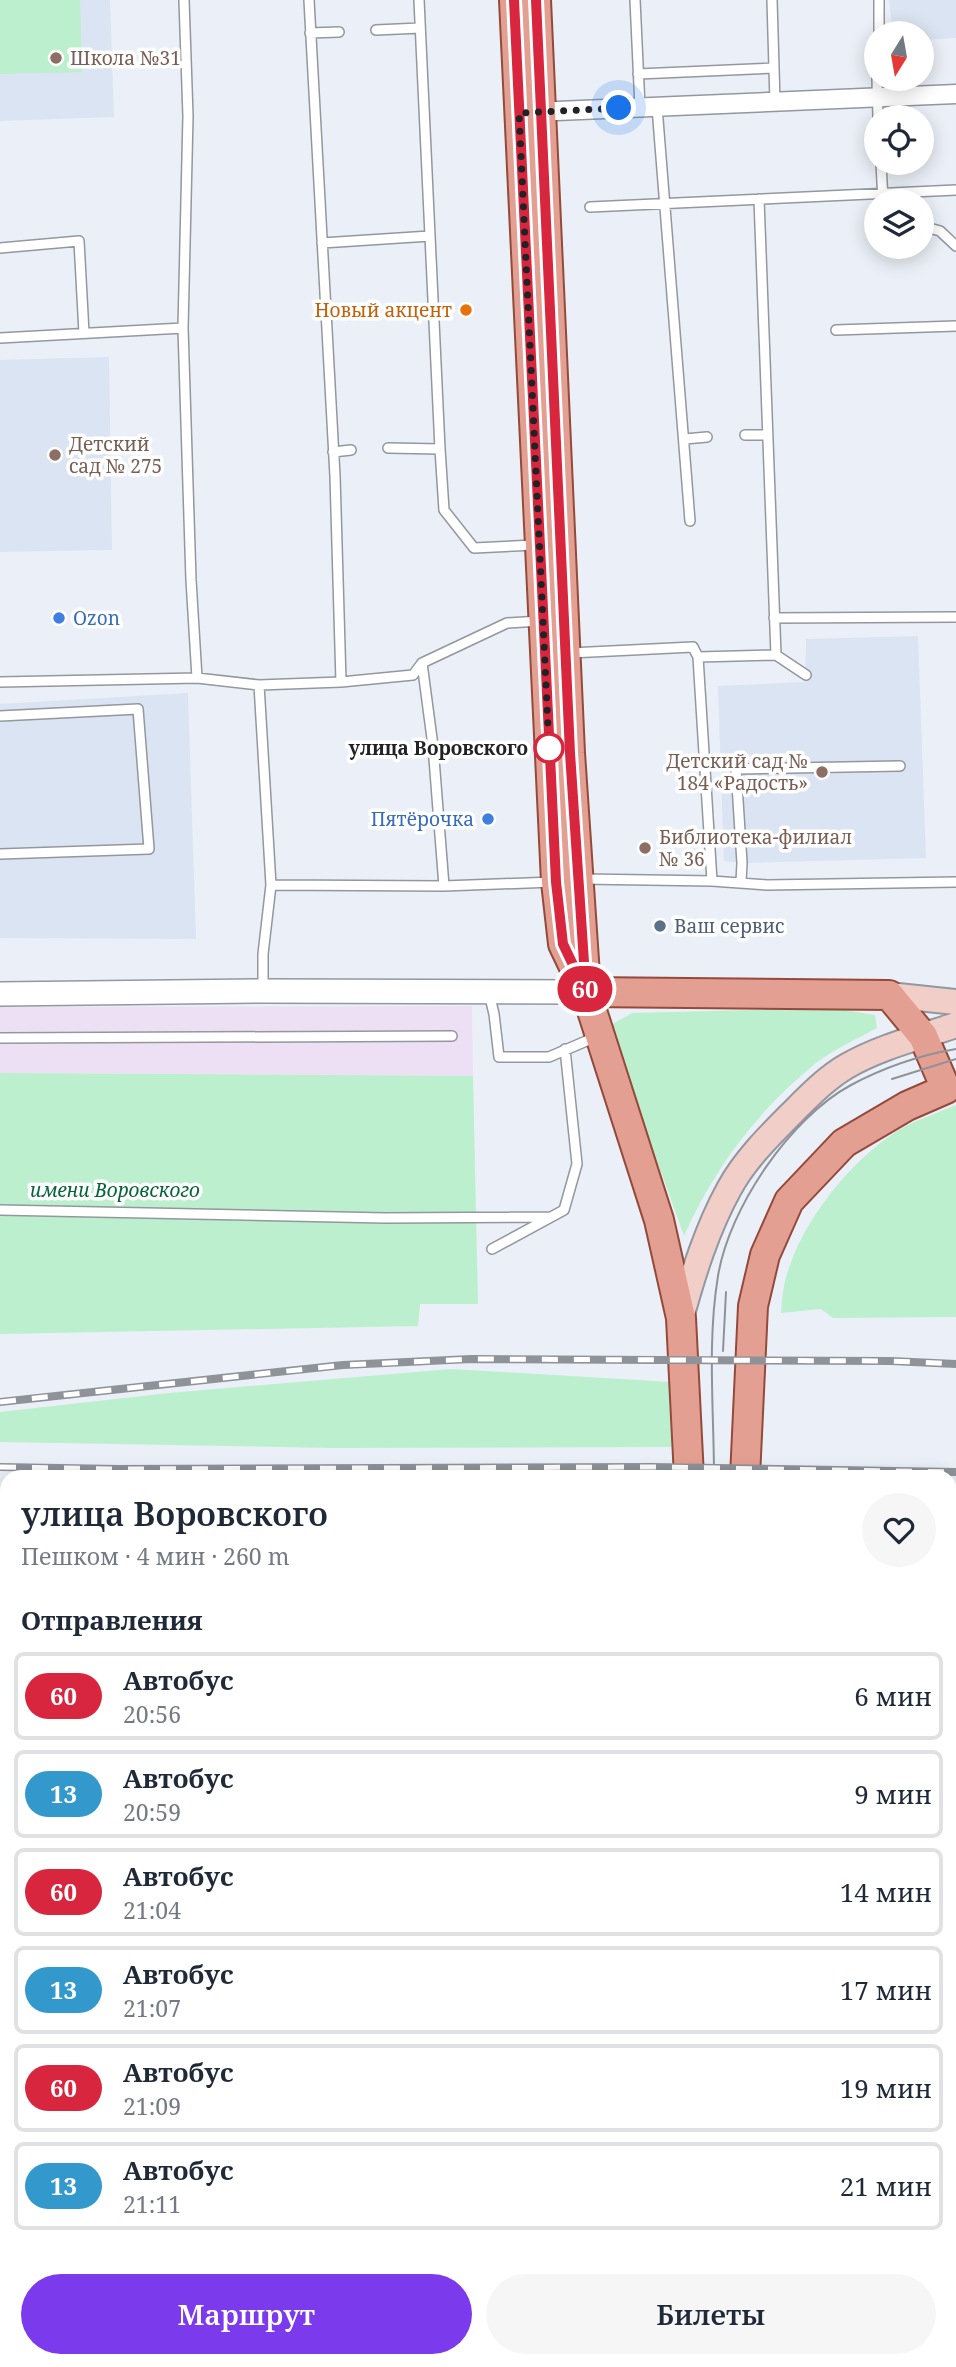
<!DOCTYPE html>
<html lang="ru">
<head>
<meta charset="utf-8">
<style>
	:root { --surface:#fff; --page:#f6f6f7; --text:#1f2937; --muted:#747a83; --line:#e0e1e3; --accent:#7c3aed }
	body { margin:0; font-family:"Noto Serif",serif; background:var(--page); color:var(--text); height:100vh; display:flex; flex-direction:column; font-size:26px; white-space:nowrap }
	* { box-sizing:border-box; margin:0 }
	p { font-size:23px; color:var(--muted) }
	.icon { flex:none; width:38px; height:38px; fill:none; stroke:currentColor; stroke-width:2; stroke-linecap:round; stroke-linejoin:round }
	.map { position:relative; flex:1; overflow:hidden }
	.side { position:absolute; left:0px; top:1470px; width:957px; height:898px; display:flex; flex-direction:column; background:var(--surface); border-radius:21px 21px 0 0; box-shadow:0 4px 18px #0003 }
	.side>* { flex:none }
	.badge { padding:0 14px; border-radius:23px; font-size:24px; line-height:46px }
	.needle { width:46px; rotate:191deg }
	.buttons { position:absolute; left:864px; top:21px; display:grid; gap:14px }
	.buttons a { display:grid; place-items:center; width:70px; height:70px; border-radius:50%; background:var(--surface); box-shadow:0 4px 18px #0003; font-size:35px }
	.you { position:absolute; width:35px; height:35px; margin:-18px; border:5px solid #fff; border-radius:50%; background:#1a73e8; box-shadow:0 0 0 10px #1a73e833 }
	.map>.badge { position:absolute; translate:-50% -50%; box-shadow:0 0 0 4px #fff }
	h2 { padding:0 21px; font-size:26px; line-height:63px }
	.round { display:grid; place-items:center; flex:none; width:74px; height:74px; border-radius:37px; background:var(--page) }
	.headline { display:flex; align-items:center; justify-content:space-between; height:119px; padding:0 21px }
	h1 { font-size:33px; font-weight:600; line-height:52px }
	.button { display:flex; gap:14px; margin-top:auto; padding:14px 21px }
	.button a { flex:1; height:80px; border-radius:42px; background:var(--accent); color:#fff; font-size:28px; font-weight:600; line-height:80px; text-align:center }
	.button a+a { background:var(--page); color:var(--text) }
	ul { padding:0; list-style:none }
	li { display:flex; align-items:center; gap:21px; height:88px; margin:0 14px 10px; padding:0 7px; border:4px solid var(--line); border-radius:10px }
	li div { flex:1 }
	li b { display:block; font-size:26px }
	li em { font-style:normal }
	li .badge { min-width:77px; font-weight:700; text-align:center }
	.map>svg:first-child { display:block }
</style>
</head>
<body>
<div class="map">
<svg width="956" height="2367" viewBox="0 0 956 2367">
	<rect width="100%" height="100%" fill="#ebf0f8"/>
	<path fill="#f6dee9" d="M950 1735H956V2367H742L743 2361H950Z"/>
	<path fill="#ede0f4" d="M472 1006 473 1076 0 1073V1007Z
		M0 1683H7V2361H303L296 2367H0Z"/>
	<path fill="#dbe4f2" d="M0 0H110L114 117 0 121Z
		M889 0H956V38L922 40V33H893Z
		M109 357 112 550 0 552V360Z
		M918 636 926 858 742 863 724 861 718 686 805 682 806 639Z
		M188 693 196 939 0 938V704Z"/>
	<path fill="#bbefcd" d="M0 0H80L82 72 0 74Z
		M832 1008 875 1015 877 1028C857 1039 834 1049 816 1063 758 1110 714 1168 684 1236L609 1026 632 1013Z
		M0 1073 473 1076 478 1304H420L418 1326 0 1334Z
		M956 1105V1317L833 1318 821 1309 781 1313C782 1297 784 1280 790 1265 808 1213 858 1152 906 1126 922 1118 940 1112 956 1105Z
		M451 1369 671 1382V1447L333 1448 0 1442V1412L169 1393Z
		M0 1542 7 1543V1635L0 1634Z
		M950 1735H956V1895L950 1893Z
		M316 2361H357L349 2367H308Z
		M531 2361H627V2367H523Z
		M754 2361H802L801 2367H754Z"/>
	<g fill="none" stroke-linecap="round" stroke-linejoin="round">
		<defs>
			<path id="service" d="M184 0 188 116 183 328 191 580 197 678
				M309 0 335 476 341 682
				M419 0 430 236
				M635 0 640 107
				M772 0 775 102
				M376 30 420 28
				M310 33 339 32
				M879 33V0
				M638 74 774 68
				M877 79 878 117
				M657 107 690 521
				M881 163 883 201
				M759 199 776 655
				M590 207 956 190
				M922 226 940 231 956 246
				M322 243 430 236 440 449
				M0 248 79 241 84 333
				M836 330 956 326
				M0 338 183 328
				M745 435H767
				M685 439 707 437
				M388 448 440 449 444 510 474 548 535 545
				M333 452 351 450
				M774 618 956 617
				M570 653 693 647 698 657 712 881
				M698 657 776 655 806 675
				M0 682 197 678 259 685 341 682 413 675 422 663
				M259 685 271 885 263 954V989
				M0 716 138 709 149 849 0 854
				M583 879 712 881 767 885 956 882
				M741 882 742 863 736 769 900 766
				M271 885 444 886 553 882
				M444 886 433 746 422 663 507 623 540 621
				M489 993 494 1014 499 1057H549L598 1036
				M0 1038 452 1036
				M0 1210 385 1218 551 1217
				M492 1249 564 1210 577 1164 565 1049
				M950 1672H956
				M0 1679H7
				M0 1717 7 1723
				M0 1741 7 1736
				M0 2277H7
				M112 2361 117 2367
				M371 2361 376 2367
				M206 2367 209 2361
				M812 2367V2361"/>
			<path id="minor" d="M533 112 956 94"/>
			<path id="tertiary" d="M0 994 263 991 586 992"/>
			<path id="secondary" d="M889 995 956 1002
				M681 1318C693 1274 707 1229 729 1189 744 1161 768 1137 790 1115 807 1098 826 1078 847 1066 880 1047 920 1037 956 1025
				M0 1512H7
				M451 2367 457 2361"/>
			<path id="primary" d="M514 0 556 882 563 944 586 992 659 1220 681 1318 689 1477
				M536 0 570 753 585 975
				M586 992 889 995 923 1036 946 1089 907 1106 844 1143 789 1201 765 1255 753 1306 745 1477
				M663 2367V2361
				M723 2367 724 2361"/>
		</defs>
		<use href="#service" stroke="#93979e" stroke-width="12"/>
		<use href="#minor" stroke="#93979e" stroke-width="21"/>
		<use href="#tertiary" stroke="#93979e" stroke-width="26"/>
		<use href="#secondary" stroke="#93979e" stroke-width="28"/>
		<use href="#primary" stroke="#934a3b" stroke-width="32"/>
		<use href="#service" stroke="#fff" stroke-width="9"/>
		<use href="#minor" stroke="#fff" stroke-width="18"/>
		<use href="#tertiary" stroke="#fff" stroke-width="23"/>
		<use href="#secondary" stroke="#f1cfc8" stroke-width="24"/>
		<use href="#primary" stroke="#e39f91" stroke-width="28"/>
		<path stroke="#8f9298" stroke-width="2" d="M892 1079 956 1059
			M723 1351 726 1292
			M714 1477C714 1411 707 1342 718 1276 729 1208 790 1118 851 1085 883 1068 921 1055 956 1049
			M698 2367V2361"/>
		<defs>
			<path id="rail" d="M0 1402 343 1365 471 1359 891 1361 956 1364
				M0 1467 118 1469 652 1467 956 1472
				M0 1640H7
				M950 1643 956 1644"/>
		</defs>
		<use href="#rail" stroke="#8f9298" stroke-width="8"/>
		<use href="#rail" stroke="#fff" stroke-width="5" stroke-dasharray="16" stroke-linecap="butt"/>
	</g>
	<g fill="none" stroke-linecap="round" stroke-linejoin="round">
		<defs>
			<path id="line" d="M514 0 556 882 563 944 586 992 570 753 536 0"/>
		</defs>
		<use href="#line" stroke="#fff" stroke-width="16"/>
		<use href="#line" stroke="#d7263d" stroke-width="10"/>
		<path stroke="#212225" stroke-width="7" stroke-dasharray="0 12.6" d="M549 748 519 113 619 108"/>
	</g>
	<g fill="#8d6e63" stroke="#fff" stroke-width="2.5">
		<circle cx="56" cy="58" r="7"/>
		<circle cx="55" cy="455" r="7"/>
		<circle cx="822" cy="772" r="7"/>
		<circle cx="645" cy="848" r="7"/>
	</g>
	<circle fill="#e8710a" stroke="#fff" stroke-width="2.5" cx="466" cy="310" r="7"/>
	<g fill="#3f7fe0" stroke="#fff" stroke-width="2.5">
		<circle cx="59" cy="618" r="7"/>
		<circle cx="488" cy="819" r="7"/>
	</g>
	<circle fill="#fff" stroke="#d7263d" stroke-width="3.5" cx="549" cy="748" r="14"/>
	<circle fill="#5c6f8a" stroke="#fff" stroke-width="2.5" cx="660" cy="926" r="7"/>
	<g text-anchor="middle" stroke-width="7" stroke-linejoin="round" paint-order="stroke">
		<g font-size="19" fill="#785e54" stroke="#fff" text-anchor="start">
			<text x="70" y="65">Школа №31</text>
			<text x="69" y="451">Детский<tspan x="69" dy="22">сад № 275</tspan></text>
			<text x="808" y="768" text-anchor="end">Детский сад №<tspan x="808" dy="22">184 «Радость»</tspan></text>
			<text x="659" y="844">Библиотека-филиал<tspan x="659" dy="22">№ 36</tspan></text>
		</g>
		<g font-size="19" fill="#c56008" stroke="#fff" text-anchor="end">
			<text x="452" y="317">Новый акцент</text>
		</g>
		<g font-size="19" fill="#366cbe" stroke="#fff" text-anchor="start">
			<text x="73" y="625">Ozon</text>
			<text x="474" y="826" text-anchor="end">Пятёрочка</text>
		</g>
		<g font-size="19" font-weight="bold" fill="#212225" stroke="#fff" text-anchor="end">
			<text x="528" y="755">улица Воровского</text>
		</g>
		<g font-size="19" fill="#4e5e75" stroke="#fff" text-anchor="start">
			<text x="674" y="933">Ваш сервис</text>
		</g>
		<g font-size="19" font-style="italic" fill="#05653a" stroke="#fff">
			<text x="115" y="1197">имени Воровского</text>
		</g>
	</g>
</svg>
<div class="buttons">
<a><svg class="needle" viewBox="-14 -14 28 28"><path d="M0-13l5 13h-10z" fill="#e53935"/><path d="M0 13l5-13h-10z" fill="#747a83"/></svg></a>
<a><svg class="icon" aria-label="locate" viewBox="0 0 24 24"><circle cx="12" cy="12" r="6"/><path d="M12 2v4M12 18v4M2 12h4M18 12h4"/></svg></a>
<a><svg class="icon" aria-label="layers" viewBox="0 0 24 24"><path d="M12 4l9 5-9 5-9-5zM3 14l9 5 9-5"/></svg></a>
</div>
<div class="you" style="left:619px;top:108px"></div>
<b class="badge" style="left:585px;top:989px;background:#d7263d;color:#fff">60</b>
<section class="side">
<div class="headline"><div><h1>улица Воровского</h1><p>Пешком · 4 мин · 260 m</p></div><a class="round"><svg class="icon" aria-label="heart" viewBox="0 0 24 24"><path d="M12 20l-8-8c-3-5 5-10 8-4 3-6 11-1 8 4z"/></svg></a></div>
<h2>Отправления</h2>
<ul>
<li><span class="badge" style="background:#d7263d;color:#fff">60</span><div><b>Автобус</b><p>20:56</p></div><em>6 мин</em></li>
<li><span class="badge" style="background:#39c;color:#fff">13</span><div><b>Автобус</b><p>20:59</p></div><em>9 мин</em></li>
<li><span class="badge" style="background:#d7263d;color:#fff">60</span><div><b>Автобус</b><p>21:04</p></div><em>14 мин</em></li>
<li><span class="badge" style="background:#39c;color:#fff">13</span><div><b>Автобус</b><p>21:07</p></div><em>17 мин</em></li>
<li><span class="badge" style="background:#d7263d;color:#fff">60</span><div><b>Автобус</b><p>21:09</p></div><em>19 мин</em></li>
<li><span class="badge" style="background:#39c;color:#fff">13</span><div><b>Автобус</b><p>21:11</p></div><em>21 мин</em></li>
</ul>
<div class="button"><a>Маршрут</a><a>Билеты</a></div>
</section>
</div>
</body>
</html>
